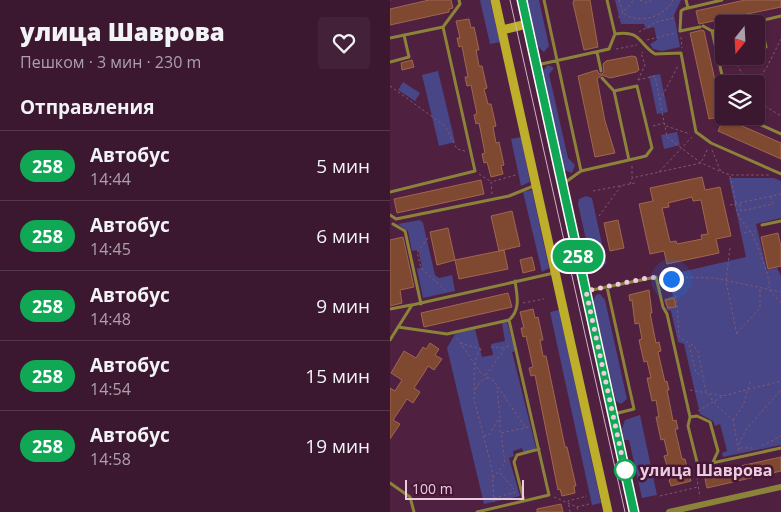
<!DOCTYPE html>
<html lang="ru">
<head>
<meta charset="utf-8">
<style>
	:root { --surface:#3c1830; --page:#432138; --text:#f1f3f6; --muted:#aca0ab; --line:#55374c }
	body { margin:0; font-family:"Open Sans",sans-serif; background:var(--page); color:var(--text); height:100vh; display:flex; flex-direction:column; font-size:19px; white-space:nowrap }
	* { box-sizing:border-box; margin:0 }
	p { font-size:16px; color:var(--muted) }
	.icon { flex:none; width:28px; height:28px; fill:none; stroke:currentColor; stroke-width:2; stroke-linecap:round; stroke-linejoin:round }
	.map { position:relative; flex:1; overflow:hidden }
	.side { display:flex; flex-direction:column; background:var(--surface); width:390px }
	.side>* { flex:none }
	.badge { padding:0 10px; border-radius:16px; font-size:18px; line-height:32px }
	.needle { width:32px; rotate:198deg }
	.tools { position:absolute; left:325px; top:15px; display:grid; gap:10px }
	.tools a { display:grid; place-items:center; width:50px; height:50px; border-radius:5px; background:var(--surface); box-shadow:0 1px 4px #0004,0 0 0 1px var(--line); font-size:25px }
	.scale { position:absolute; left:15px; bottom:12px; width:119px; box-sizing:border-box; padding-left:5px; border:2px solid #eccddf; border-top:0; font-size:14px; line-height:18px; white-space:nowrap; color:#eccddf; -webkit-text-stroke:4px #451635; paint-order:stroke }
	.you { position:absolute; width:25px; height:25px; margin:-12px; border:4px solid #fff; border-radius:50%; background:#1a73e8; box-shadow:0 0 0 8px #1a73e833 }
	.map>.badge { position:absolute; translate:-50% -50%; box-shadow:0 0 0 2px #fff }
	h2 { padding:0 20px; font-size:19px; line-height:45px }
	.round { display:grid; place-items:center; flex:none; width:52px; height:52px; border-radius:5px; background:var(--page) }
	.headline { display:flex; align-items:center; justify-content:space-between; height:85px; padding:0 20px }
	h1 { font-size:24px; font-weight:800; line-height:38px }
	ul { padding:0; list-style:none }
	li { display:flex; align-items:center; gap:15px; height:70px; padding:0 20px; border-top:1px solid var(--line) }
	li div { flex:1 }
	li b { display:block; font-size:19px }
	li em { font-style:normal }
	li .badge { min-width:55px; font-weight:700; text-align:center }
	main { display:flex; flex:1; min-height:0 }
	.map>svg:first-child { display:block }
</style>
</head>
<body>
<main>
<section class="side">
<div class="headline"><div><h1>улица Шаврова</h1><p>Пешком · 3 мин · 230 m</p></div><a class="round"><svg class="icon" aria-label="heart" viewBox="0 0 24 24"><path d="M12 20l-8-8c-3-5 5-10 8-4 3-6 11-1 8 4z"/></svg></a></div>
<h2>Отправления</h2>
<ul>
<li><span class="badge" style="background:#10a855;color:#fff">258</span><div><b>Автобус</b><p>14:44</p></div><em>5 мин</em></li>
<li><span class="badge" style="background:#10a855;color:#fff">258</span><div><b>Автобус</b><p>14:45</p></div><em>6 мин</em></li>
<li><span class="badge" style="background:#10a855;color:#fff">258</span><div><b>Автобус</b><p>14:48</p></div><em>9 мин</em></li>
<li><span class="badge" style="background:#10a855;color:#fff">258</span><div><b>Автобус</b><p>14:54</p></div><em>15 мин</em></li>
<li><span class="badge" style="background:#10a855;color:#fff">258</span><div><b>Автобус</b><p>14:58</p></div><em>19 мин</em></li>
</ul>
</section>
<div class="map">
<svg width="391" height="512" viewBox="0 0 391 512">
	<rect width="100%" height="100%" fill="#502040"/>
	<path fill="#484686" d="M90 0H100L110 42 100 44Z
		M137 0H149L159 46 154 52 148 47Z
		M225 0H291L284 15 290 47 272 51 263 49 260 44 267 40 264 27 256 29 254 24H231Z
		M158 65 164 68 159 74 178 158 185 165 182 173 174 170 153 70Z
		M48 71 65 142 49 146 32 75Z
		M270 74 278 112 267 114 259 76Z
		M13 82 30 93 25 101 8 90Z
		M287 132 290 145 274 149 271 135Z
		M131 137 140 182 131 186 121 139Z
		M339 178H384L391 181V218L366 224 377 270 387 268 391 276V445L333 457 332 453 337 451 330 424 325 426 323 421 310 414 294 344 288 342 281 311 277 310 274 299 283 296 278 275 356 257Z
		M142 190 159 268 152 272 133 192Z
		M196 196 202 198 216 263 212 268H206L201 262 188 204 189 199Z
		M30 220 33 223 45 275 49 278 62 275 65 291 33 298 27 269 32 267 28 250 22 251 18 231 8 224Z
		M210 294 215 300 237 399 231 404 226 401 203 301 206 295Z
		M169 310 211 503 202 505 160 312Z
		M117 322 125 351 122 352 146 448 133 452 132 448 123 451 124 456 119 458 130 496 94 504 57 348 65 334 85 329 92 357 103 355 101 344 115 341 112 323Z
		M250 415 267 495 252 498 239 440H234L232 429 235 420Z"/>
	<path fill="#7f4831" stroke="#a0664e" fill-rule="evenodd" d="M39 0H61L63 8 59 9V12L0 25V9Z
		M184 0H200L208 47 194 50 183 3Z
		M355 0H391V7L309 24 306 11Z
		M79 19 81 28 84 27 89 50H86L89 66H92L97 88 94 89 98 104H101L106 126 103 127 106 143 109 142 114 165 111 166 113 174 101 177 97 162 94 163 92 154 95 153 89 123 86 124 84 115 87 114 81 85 77 86 75 77H78L72 46 69 47 67 38H70L66 21Z
		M312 30 314 31 333 116 319 119 300 33Z
		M242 56 246 57 249 70 246 72 220 78 212 75 207 79 215 121 225 153 205 157 188 76 207 70 209 74H212L214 72 213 64 216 61Z
		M22 60 24 67 12 70 11 63Z
		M334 118 391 143V159L328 131Z
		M312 177 315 190 330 187 341 236 326 239 329 253 277 264 274 251 260 254 249 204 263 201 260 188ZM302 197 303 201 311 200 318 234 311 235 312 239 287 244 286 241 280 242 272 208 279 207 278 203Z
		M91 180 94 194 7 213 4 199Z
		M122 211 130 246 109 251 101 216Z
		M228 220 234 248 220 251 214 223Z
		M58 228 65 260 47 265 40 232Z
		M388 233 391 247V266L378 269 371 237Z
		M13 237 24 287 10 290 12 303 0 306V240Z
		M114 250 118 269 69 279 65 260Z
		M142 257 145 270 133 273 130 260Z
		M259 290 262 313H260L266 343 269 342 271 351 268 352 275 382 277 381 279 390H277L283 421 286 420 288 429H285L292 459H295L301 481 281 486 279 480 281 479 274 456 278 455 274 439 271 440 266 417H269L266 400 262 401 257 378H261L257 361 254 362 249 340 252 339 249 323 245 324 242 300 240 301 239 295Z
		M118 293 122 307 34 327 31 313Z
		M284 298 286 307 278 308 275 300Z
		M143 309 145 318 148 317 153 340H150L153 356H156L175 447H177L186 486H184L185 493 172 496 170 489 168 490 145 375 141 376 139 368 143 367 136 336 133 337 131 328H134L130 312Z
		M40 343 49 349 45 355 52 359 44 370 38 366 34 373 24 388 30 392 23 403 17 399 3 420 10 424 0 439V388L5 391 12 380 1 373 14 351 26 358 33 347 36 349Z
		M391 457V471L317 488 314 474Z
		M171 504 173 512H147V509Z"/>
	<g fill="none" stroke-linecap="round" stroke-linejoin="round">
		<path stroke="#825773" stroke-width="1" stroke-dasharray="2.5 2.5" stroke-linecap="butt" d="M0 0H1
			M229 0 233 13C248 25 275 17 283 0
			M250 0 257 3 263 0
			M228 18 244 0
			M249 32 266 22 284 18
			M291 37 292 48
			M257 40 285 33
			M226 49 247 45
			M342 56 358 84
			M248 80 265 76 277 137 311 163 332 172 340 175H379
			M248 80 255 65 251 53 253 52
			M365 84 377 67 391 39
			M0 86 55 126 67 149 75 151
			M366 94 375 106 391 116
			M270 100 288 66
			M263 126 274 123
			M276 126 300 134
			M322 150 331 172
			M242 166V177
			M269 172 311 163 318 148
			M89 174 100 181
			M340 176 346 203
			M240 184 242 178 269 172 302 137
			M203 191 245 183
			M102 194 101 182 126 175
			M345 204C350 223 353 220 362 234 366 241 382 282 379 288
			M350 204 351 211 383 204 381 197
			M340 205 391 194
			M209 216 231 186
			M354 233 365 231
			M38 238 27 252 31 268 56 291
			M340 248 336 281 347 335
			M281 276 287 303 289 337 304 346 308 352 316 392 328 407 343 420 349 451
			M271 277 324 278 391 292
			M379 290 391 303
			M133 303 154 299
			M347 333 370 308V289
			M67 338 90 372 104 381 135 427
			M70 343 91 349
			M299 345 306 373 312 375
			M101 347 114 348
			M96 375 116 347 119 346
			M98 378C88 381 84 389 84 399L102 469 104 503
			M84 390C85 377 81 356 93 348
			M300 390 333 396
			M308 411 333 396 391 381
			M110 420V433
			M343 420 353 406 361 380
			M94 436 99 435 110 417 107 387
			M349 444 357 428 391 390
			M372 446 391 436
			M350 448H363
			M306 472 310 497
			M110 473 124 489
			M103 478 115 463 111 433 139 427
			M270 496 308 487
			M164 497 187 507 199 504
			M104 498 126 492
			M187 507 188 512
			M180 512 178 501 197 496"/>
		<path stroke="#8b833a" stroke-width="3" d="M154 0 191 171 173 184
			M296 0 298 8
			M357 24 391 16
			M313 26 322 31 334 84
			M310 27 290 31 291 11 294 9 332 0
			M322 31 334 29
			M225 34C251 30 248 43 265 54L291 53 306 132 321 143 391 174
			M0 38 53 27
			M366 49 376 47 370 21
			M207 52 211 71
			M328 58 335 56
			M0 62 19 57 14 35
			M147 65 219 49 225 34 217 0
			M224 91 247 86 262 148 256 156 239 160
			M351 116 391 134
			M191 171 239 160 224 91 212 78
			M0 192 85 171 53 27 70 4 69 0
			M0 215 6 219 119 196 146 185
			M3 224 15 231 31 304
			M372 225 391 221
			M217 287 244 409 224 414
			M197 291 266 277 273 307 277 314 300 417 298 426 308 466 391 448
			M0 309 21 305
			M119 320C131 310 127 295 125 281
			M8 327 57 334 119 320 159 495 87 512
			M0 340 22 305 164 273
			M300 417 307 416 320 422 328 451 323 462
			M0 483 20 497 24 512
			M134 501 124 462 127 455 149 449"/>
		<path stroke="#8b833a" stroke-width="6" d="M279 512 391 487"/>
		<path stroke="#bdae2c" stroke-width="9" d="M105 0 218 512
			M132 0 244 512
			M112 30 137 24"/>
		<path stroke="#d1afc4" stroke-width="1" d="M120 0 235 512"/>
	</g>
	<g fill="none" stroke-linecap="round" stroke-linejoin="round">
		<defs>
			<path id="line" d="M132 0 244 512"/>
		</defs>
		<use href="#line" stroke="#fff" stroke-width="11"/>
		<use href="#line" stroke="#10a855" stroke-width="8"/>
		<path stroke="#eccddf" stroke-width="5" stroke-dasharray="0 9" d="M235 470 196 291 257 278 281 276V279"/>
	</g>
	<circle fill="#fff" stroke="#10a855" stroke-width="2.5" cx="235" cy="470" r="10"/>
	<g text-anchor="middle" stroke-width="5" stroke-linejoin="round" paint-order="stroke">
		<g font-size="16" font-weight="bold" fill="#eccddf" stroke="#451635" text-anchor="start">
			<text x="250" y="476">улица Шаврова</text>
		</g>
	</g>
</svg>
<div class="tools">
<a><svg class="needle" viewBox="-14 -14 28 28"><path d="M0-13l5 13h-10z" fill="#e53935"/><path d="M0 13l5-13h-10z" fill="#aca0ab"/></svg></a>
<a><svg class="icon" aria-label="layers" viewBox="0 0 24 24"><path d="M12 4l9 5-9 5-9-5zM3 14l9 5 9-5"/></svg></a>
</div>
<div class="scale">100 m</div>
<div class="you" style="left:281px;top:279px"></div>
<b class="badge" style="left:188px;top:256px;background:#10a855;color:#fff">258</b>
</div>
</main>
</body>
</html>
